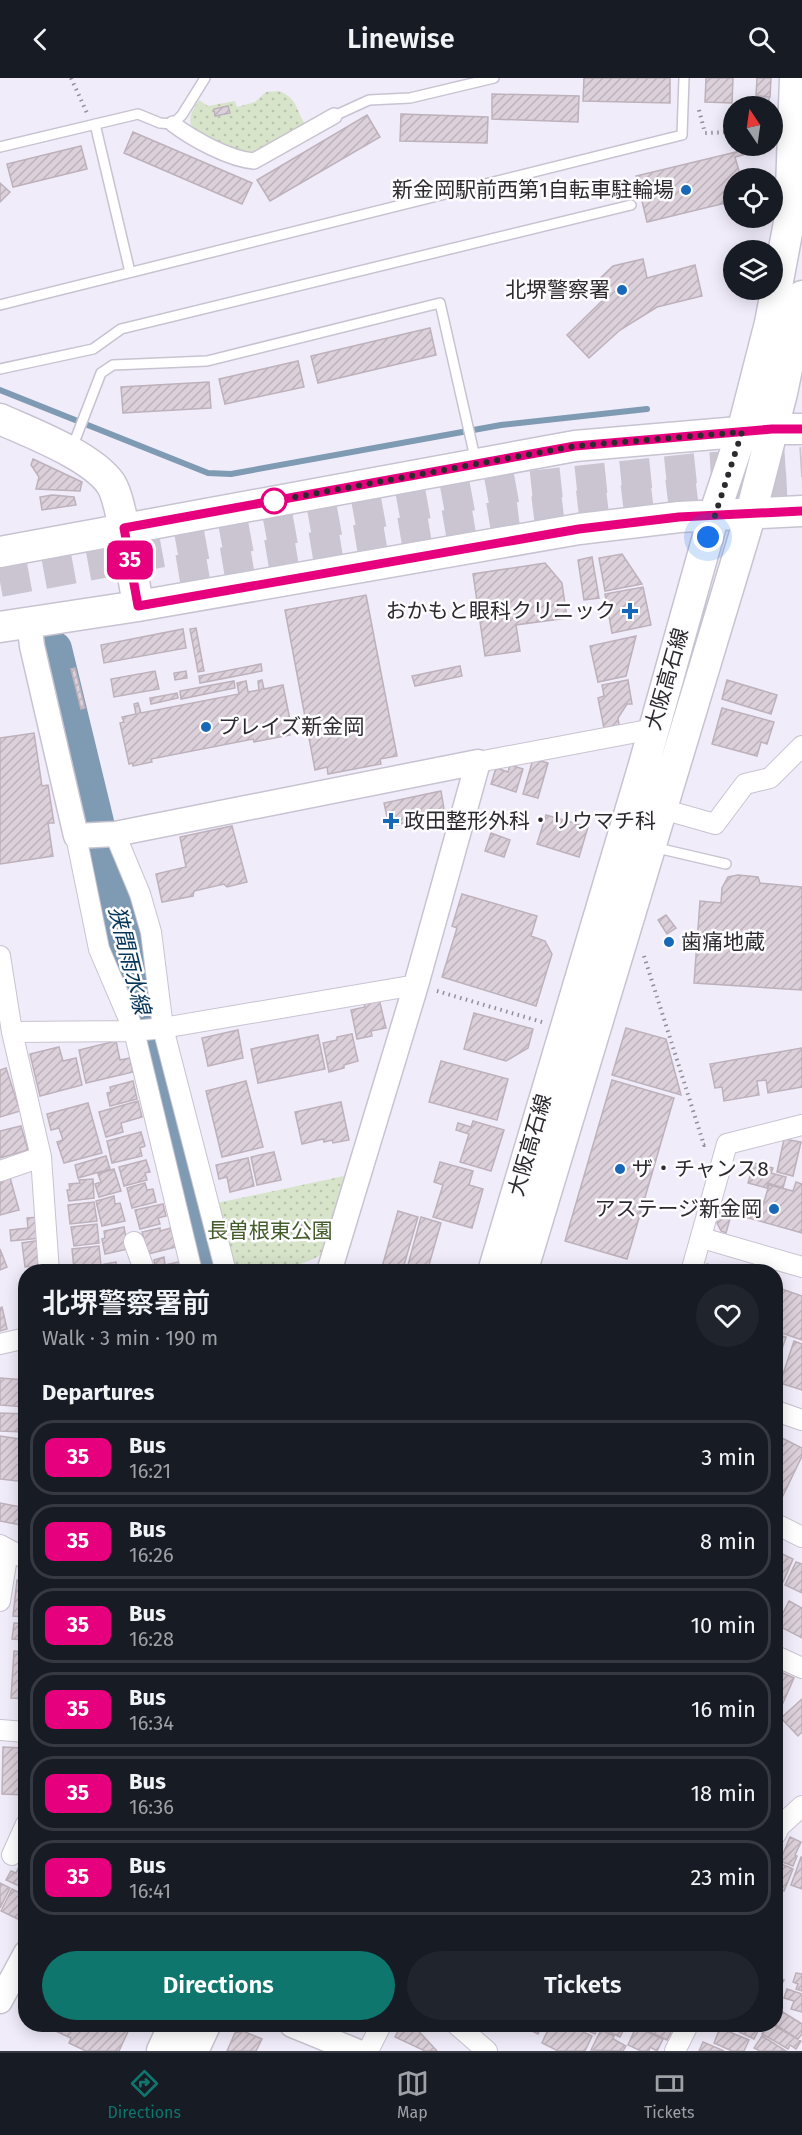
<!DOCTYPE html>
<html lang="en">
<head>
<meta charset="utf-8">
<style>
	:root { --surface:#171b24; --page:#20242c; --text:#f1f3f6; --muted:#9ea1a6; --line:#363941; --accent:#0f766e }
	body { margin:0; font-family:"Fira Sans","Noto Sans JP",sans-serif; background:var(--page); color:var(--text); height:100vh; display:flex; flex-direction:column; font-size:22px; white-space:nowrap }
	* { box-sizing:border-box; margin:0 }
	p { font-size:20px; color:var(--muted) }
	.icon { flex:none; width:33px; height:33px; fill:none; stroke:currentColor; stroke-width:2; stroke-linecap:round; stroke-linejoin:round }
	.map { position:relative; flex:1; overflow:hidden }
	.details { position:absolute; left:18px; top:1186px; width:765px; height:768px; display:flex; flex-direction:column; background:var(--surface); border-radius:24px; box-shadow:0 3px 15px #0003 }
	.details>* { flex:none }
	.badge { padding:0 12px; border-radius:9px; font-size:21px; line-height:39px }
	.needle { width:39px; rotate:347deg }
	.buttons { position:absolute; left:723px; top:18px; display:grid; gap:12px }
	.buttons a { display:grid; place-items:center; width:60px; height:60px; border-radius:50%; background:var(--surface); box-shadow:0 3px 15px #0003; font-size:30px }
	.you { position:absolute; width:30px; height:30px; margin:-15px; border:4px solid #fff; border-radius:50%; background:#1a73e8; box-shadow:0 0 0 9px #1a73e833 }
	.map>.badge { position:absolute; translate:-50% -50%; box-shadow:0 0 0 3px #fff }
	h2 { padding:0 24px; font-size:22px; line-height:54px }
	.round { display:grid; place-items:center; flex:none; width:63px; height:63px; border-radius:32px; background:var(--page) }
	.head { display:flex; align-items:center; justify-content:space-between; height:102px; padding:0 24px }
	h1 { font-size:28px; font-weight:600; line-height:45px }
	.cta { display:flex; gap:12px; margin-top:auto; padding:12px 24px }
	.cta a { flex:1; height:69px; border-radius:36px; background:var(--accent); color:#fff; font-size:24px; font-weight:600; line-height:69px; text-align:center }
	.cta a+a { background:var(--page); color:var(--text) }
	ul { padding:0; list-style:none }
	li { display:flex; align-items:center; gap:18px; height:75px; margin:0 12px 9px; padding:0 12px; border:3px solid var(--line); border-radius:24px }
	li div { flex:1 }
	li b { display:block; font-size:22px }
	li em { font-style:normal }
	li .badge { min-width:66px; font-weight:700; text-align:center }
	header { display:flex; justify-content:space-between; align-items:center; height:78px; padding:0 24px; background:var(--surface); font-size:27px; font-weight:600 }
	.tab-bar { display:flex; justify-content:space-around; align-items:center; height:84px; border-top:2px solid var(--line); background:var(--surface); font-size:16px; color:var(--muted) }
	.tab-bar a { display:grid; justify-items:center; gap:3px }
	.tab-bar .on { color:var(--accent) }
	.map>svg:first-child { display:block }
</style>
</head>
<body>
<header><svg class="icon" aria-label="back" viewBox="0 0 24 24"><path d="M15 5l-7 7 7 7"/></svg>Linewise<svg class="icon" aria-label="search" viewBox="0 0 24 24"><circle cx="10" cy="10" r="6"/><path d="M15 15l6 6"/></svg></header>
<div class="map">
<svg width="802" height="1973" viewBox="0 0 802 1973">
	<defs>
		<pattern id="park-dots" width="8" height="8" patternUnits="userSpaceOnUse" patternTransform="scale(1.5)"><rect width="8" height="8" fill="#d7e4ca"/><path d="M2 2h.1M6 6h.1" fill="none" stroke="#b9c4ae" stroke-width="1.8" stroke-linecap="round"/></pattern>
		<pattern id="building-hatch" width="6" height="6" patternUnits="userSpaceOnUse" patternTransform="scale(1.5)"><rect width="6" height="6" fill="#dcd0da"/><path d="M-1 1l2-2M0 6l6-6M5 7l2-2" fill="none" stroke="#bdb3bb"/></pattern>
	</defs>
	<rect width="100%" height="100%" fill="#f1ecfa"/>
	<path fill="url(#park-dots)" d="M279 13C298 21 295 30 305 46L255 76 243 74 194 53C186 41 192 33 199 22L208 28 235 23 237 29 255 24 266 14Z
		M344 1098 322 1176C305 1189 255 1197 234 1193L217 1125Z"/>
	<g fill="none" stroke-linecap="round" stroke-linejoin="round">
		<path stroke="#7f9ab3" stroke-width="6" d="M0 312 208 395 231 396 501 347 647 331"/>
		<path stroke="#7f9ab3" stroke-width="36" d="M54 571 205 1194"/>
	</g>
	<path fill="url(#building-hatch)" stroke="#bdb1bb" stroke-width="1.5" d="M584 0H670V25L583 23Z
		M706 0H733L732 25 705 24Z
		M757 0H771L770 19 756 18Z
		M492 16 579 18 578 44 492 41Z
		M760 18 769 19V28H760Z
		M228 28 230 35 215 38 214 31Z
		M401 36 488 39 487 65 400 63Z
		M367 37 380 59 270 123 257 102Z
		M133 54 252 105 242 126 124 75Z
		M81 68 87 91 13 109 7 86Z
		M757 69 758 73 735 79 741 100H734V123L647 144 636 98Z
		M0 105 10 114 0 124Z
		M643 181 647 200 695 187 702 218 657 229 620 252 589 280 567 257 603 222 591 209 613 188Z
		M430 250 436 277 318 305 311 278Z
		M298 283 304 309 225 326 219 301Z
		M209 304 211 330 123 335 121 309Z
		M33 381 82 404 80 413 36 411 39 399 31 387Z
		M52 417 74 419 76 427 42 432 40 419Z
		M622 476 642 506 605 513 599 480Z
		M592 479 599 520 584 522 578 482Z
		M545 485 562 505 567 540 516 547 520 573 485 578 473 496Z
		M643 509 651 547 612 555 605 516Z
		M366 517 397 678 380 681 381 686 328 696 327 689 315 692 285 532Z
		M196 550 204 593 198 594 190 551Z
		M183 551 186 570 104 585 101 567Z
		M636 558 626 598 598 604 590 568Z
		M261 586 262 593 200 605 199 598Z
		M460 588 462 598 415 608 412 598Z
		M75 590 85 630 81 631 71 591Z
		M155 593 159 611 114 619 111 601Z
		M186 593 187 600 175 602 174 595Z
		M262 602 264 611 283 607 292 652 289 653 290 657 254 664 253 661 151 681 152 684 133 688 132 685 129 686 120 645 124 644 122 639 136 636 134 626 138 625 141 635 239 616 237 605 246 603 248 614 259 612 258 603Z
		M628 602 632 626H627L618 640 619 647 604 650 598 620 604 618 602 607Z
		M727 602 777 617 771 636 722 621Z
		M234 603 235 610 181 621 180 613Z
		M177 615 178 620 151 626 150 620Z
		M722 630 774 644 767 666 761 664 757 678 712 666Z
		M34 655 42 708 48 707 54 745H48L53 778 0 786V660Z
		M533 681 548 685 538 720 523 716Z
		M510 687 523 691 516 714 491 706 496 690 508 694Z
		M441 713 445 737 389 748 384 725Z
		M546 737 588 749 579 779 537 766Z
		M232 748 247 804 227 809 224 806 194 813 193 818 162 824 156 796 186 789 180 759Z
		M491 755 510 762 504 779 485 773Z
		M738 797 758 799 760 805 802 809V912L694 905 700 823 721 825 722 810 728 799Z
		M462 816 537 838 531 858 545 863 552 876 536 928 442 899 457 850 452 848Z
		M666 837 676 850 667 856 658 842Z
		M379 921 386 950 371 953 372 958 357 961 351 932 365 929 364 924Z
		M474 935 533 951 528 970 506 983 464 971Z
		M626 950 666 961 681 1017 612 997Z
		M238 952 243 980 208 988 202 960Z
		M352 956 358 983 344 987V990L329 994 323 965 337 962V959Z
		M318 957 325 991 258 1005 251 971Z
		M116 963 120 982 130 980 133 994 86 1005 79 972Z
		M59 969 63 983 76 980 82 1007 40 1018 30 976Z
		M802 970V1009L768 1015 766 1002 757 1003 759 1017 724 1023 722 1009 715 1010 710 986Z
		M441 983 508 1001 497 1042 429 1024Z
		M6 990 20 1033 0 1039V992Z
		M612 1002 674 1020 627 1181 565 1163Z
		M133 1003 137 1021 110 1028 107 1015 111 1014 110 1009Z
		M246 1003 263 1069 222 1079 206 1013Z
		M138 1023 142 1039 121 1045 123 1054 106 1059 99 1034Z
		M341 1024 349 1062 333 1065 332 1062 324 1064 323 1061 302 1066 295 1034Z
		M88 1025 102 1075 64 1085 57 1064 63 1062 59 1050 51 1052 47 1036Z
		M473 1043 504 1052 491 1093 460 1084 469 1056 456 1052 458 1045 471 1049Z
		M21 1048 28 1072 0 1080V1053Z
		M141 1054 145 1068 140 1070 142 1078 112 1085 107 1063Z
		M784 1061 801 1064 793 1098 777 1094Z
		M274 1074 281 1102 257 1107 251 1079Z
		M106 1078 110 1091 78 1100 75 1087Z
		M248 1080 254 1108 230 1114 227 1099 219 1101 216 1087Z
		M146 1082 150 1094 145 1095 147 1102 124 1108 119 1089Z
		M440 1084 473 1093 469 1107 483 1111 472 1150 433 1139 443 1107 434 1104Z
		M754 1085 773 1090 771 1095 786 1099 783 1110 768 1105 767 1110 748 1105Z
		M114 1091 121 1113 99 1119 95 1106 101 1104 98 1096Z
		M9 1096 19 1132 0 1137V1099Z
		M93 1101 94 1120 69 1123 67 1112H70L69 1106 80 1105 79 1102Z
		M796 1104 802 1106V1155L745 1139 750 1120 764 1124 769 1107 793 1113Z
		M145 1105 147 1112 153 1111 156 1124 132 1130 127 1110Z
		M114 1118 115 1126 120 1125 125 1143 102 1148 96 1123Z
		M94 1124 97 1143 70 1146 68 1127Z
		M163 1126 166 1138 158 1140 160 1146 140 1151 135 1132Z
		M398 1133 418 1139 402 1194 382 1189Z
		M720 1134 731 1137 726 1155 721 1153 717 1145Z
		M39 1139 41 1160 11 1163 10 1152 28 1150 27 1140Z
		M421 1139 441 1145 427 1194H406Z
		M307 1141 309 1150 299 1152 297 1143Z
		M97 1146 99 1165 74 1168 71 1149Z
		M124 1149 128 1171 105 1176 102 1161 105 1160 104 1153Z
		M160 1150V1153L171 1150 176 1169 148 1176 142 1154Z
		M41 1162 44 1187 25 1189 22 1165Z
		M99 1168 101 1188 74 1191 72 1171Z
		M0 1171 7 1189 0 1192Z
		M164 1179 165 1187 179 1184 181 1194H156L154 1182Z
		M116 1184 117 1194H105L104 1186Z
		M707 1186 731 1194H704Z
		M102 1190 103 1194H77V1193Z
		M776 1209 802 1218V1262L776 1253Z
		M2 1229 7 1251 0 1253V1230Z
		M776 1256 786 1259 781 1274 776 1272Z
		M794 1263 802 1266V1312L780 1305Z
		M0 1300 26 1302V1329L0 1327Z
		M0 1335 26 1336 24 1354 0 1353Z
		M776 1357 802 1370V1378L778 1428 776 1427Z
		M0 1358 26 1362V1404L0 1401Z
		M0 1425 26 1430V1448L0 1443Z
		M778 1474 793 1481 783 1504 776 1501V1480Z
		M796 1484 802 1486V1515L785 1507Z
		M17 1502 26 1503V1539L13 1538Z
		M789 1523 802 1530V1560L777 1547Z
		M14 1545 26 1546V1562L12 1561Z
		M14 1573 26 1574V1621L11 1620Z
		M776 1592 794 1600 779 1634 776 1632Z
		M802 1621V1654L798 1658 781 1640Z
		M3 1669 21 1670V1678H26V1717L2 1716Z
		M790 1759 801 1764 795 1777 797 1778 793 1788 780 1783Z
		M801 1779H802V1811L791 1807Z
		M779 1785 793 1791 784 1813 776 1809V1793Z
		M19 1789 26 1791V1811L6 1802 11 1793 16 1795Z
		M0 1805 10 1810 0 1830Z
		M12 1811 26 1818V1836L22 1843 1 1833Z
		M796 1895 802 1896V1913L796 1911 798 1906 793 1904Z
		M776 1899 784 1902 776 1918Z
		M787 1911 802 1916V1934L791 1931 794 1923 784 1920Z
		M781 1933 802 1946V1956L798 1961 776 1947V1939L777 1940Z
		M53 1947H131L119 1973H86L69 1965 71 1960 51 1951Z
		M401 1947H413L437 1973H425L395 1959Z
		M520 1947H542L538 1956Z
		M550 1947H569L592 1958 585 1973H558L542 1965Z
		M575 1947H599L595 1956Z
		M602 1947H626L620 1959 601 1950Z
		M671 1947 674 1948 667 1962 637 1948Z
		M725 1947H761L754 1961Z
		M768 1947H773L801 1963 796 1971 790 1967 788 1971 762 1956Z
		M636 1949 663 1961 657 1973 650 1969 649 1973H641L628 1967Z
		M720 1950 749 1962 744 1973H732L714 1965Z
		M601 1952 614 1958 613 1961 626 1968 623 1973 591 1972Z
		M243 1953 262 1961 256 1973H227L235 1955Z
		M762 1958 786 1973H760L754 1970Z
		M703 1964 724 1973H699Z"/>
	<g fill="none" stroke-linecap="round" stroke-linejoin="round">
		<path stroke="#cac5d1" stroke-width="30" stroke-dasharray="30 15" stroke-linecap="butt" d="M178 492 517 435 697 413 802 408
			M0 504 518 409 698 390 802 384"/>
		<defs>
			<path id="service" d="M334 38 369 22 410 20 494 0
				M95 46 130 194
				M0 69 138 36 160 45 173 46 182 37 205 0
				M0 227 682 57 684 0
				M0 291 93 271 121 251 631 127
				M72 370 101 295 113 287 207 283 440 225 476 384
				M653 769 726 786"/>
			<path id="pedestrian" d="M173 46C193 61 229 81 254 83L334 38"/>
			<path id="minor" d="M478 684 653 651
				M662 731 715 746 745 706 770 700 802 668
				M115 756 140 816 151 854 163 950 226 1194
				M76 758 99 871 134 953 192 1194
				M0 878 12 954 41 1079 49 1194
				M12 954 134 953 163 950 416 907
				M0 1093 41 1079
				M702 1160 802 1189
				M134 1164 145 1194
				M691 1194 727 1066 802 1047
				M0 1266 26 1260
				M776 1333 802 1342
				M776 1446 802 1459
				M0 1467 26 1481
				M0 1523 8 1473
				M776 1578 802 1590
				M0 1652 26 1654
				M776 1756 779 1749 802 1728
				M12 1777 26 1746
				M457 1947 487 1973
				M368 1973 381 1947
				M675 1973 688 1947"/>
			<path id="tertiary" d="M29 544 32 568 76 758 115 756 478 684 416 907 329 1194
				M0 1923 26 1875
				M292 1947 356 1973"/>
			<path id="primary" d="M0 341C31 355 92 378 111 406 116 414 118 424 120 432 128 464 133 496 138 528
				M0 474 575 368 772 351H802
				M0 549 138 528 579 451 679 439 802 433
				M493 1194 643 690 714 437 742 354 770 245 790 139 795 0
				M522 1194 751 435 782 315 802 218
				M162 1973 174 1947
				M193 1973 205 1947"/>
		</defs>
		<use href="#service" stroke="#c8c3d0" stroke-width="12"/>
		<use href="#pedestrian" stroke="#c8c3d0" stroke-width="18"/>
		<use href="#minor" stroke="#c8c3d0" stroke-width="22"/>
		<use href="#tertiary" stroke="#c8c3d0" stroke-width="27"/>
		<use href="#primary" stroke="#c8c3d0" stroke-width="33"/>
		<path stroke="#928f98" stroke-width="4" stroke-dasharray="1.5 4.5" stroke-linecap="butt" d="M71 0 87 35
			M699 32 705 55 734 54
			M644 878 704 1067 708 1066
			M437 913 542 944"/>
		<use href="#service" stroke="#fff" stroke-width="9"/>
		<use href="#pedestrian" stroke="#fff" stroke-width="15"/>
		<use href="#minor" stroke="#fff" stroke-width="20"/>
		<use href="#tertiary" stroke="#fff" stroke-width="24"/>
		<use href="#primary" stroke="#fff" stroke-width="30"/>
	</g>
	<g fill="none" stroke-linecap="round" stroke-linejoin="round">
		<defs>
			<path id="line" d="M802 351H772L575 368 124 450 138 528 579 451 679 439 802 433"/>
		</defs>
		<use href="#line" stroke="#fff" stroke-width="14"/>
		<use href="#line" stroke="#e6007e" stroke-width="9"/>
		<path stroke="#2c2a2f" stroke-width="6" stroke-dasharray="0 10.8" d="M274 423 575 368 742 354 708 459"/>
	</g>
	<g fill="#1768b7" stroke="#fdfcfe" stroke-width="2">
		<circle cx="686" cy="112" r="6"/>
		<circle cx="622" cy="212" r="6"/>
		<path d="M627 524h6v6h6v6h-6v6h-6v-6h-6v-6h6z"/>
		<circle cx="206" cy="649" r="6"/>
		<path d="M388 734h6v6h6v6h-6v6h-6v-6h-6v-6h6z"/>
		<circle cx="669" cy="864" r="6"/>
		<circle cx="620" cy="1091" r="6"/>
		<circle cx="774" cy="1131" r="6"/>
	</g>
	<circle fill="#fff" stroke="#e6007e" stroke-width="3" cx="274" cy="423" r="12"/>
	<g text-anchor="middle" stroke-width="5" stroke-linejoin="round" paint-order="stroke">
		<g font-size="21" fill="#2c2a2f" stroke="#fdfcfe" text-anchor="end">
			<text x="674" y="119">新金岡駅前西第1自転車駐輪場</text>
			<text x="610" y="219">北堺警察署</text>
			<text x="616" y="540">おかもと眼科クリニック</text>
			<text x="218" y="656" text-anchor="start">プレイズ新金岡</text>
			<text x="404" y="750" text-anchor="start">政田整形外科・リウマチ科</text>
			<text x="681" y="871" text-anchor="start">歯痛地蔵</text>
			<text x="632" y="1098" text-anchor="start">ザ・チャンス8</text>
			<text x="762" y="1138">アステージ新金岡</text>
		</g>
		<g font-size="21" fill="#2c2a2f" stroke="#fdfcfe">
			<text transform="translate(667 601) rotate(-74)" y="7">大阪高石線</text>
			<text transform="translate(530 1067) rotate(-74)" y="7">大阪高石線</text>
		</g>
		<g font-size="21" fill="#455c2b" stroke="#fdfcfe">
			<text x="270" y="1160">長曽根東公園</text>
		</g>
		<g font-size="22" font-style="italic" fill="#053558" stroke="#fdfcfe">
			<text transform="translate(130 882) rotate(76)" y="8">狭間雨水線</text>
		</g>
	</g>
</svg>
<div class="buttons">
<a><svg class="needle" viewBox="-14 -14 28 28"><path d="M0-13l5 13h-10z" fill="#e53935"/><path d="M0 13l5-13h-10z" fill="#9ea1a6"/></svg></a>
<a><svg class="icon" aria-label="locate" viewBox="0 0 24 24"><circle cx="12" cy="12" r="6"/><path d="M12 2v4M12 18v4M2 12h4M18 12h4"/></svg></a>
<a><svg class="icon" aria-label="layers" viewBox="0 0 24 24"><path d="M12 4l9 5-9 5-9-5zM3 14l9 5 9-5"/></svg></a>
</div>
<div class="you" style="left:708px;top:459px"></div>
<b class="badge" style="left:130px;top:482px;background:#e6007e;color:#fff">35</b>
<section class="details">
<div class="head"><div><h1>北堺警察署前</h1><p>Walk · 3 min · 190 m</p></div><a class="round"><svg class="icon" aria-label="heart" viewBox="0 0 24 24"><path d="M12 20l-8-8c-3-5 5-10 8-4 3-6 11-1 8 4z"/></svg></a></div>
<h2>Departures</h2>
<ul>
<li><span class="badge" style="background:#e6007e;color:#fff">35</span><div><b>Bus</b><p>16:21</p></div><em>3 min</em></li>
<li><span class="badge" style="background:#e6007e;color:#fff">35</span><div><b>Bus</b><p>16:26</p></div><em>8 min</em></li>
<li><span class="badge" style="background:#e6007e;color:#fff">35</span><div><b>Bus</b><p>16:28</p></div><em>10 min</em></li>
<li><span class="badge" style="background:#e6007e;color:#fff">35</span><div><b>Bus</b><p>16:34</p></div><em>16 min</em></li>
<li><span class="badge" style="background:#e6007e;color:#fff">35</span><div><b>Bus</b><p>16:36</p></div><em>18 min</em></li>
<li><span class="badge" style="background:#e6007e;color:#fff">35</span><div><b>Bus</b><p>16:41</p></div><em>23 min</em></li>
</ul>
<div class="cta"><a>Directions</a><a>Tickets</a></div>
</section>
</div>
<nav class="tab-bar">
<a class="on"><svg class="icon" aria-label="directions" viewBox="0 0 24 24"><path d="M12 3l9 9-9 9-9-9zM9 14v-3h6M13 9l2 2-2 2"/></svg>Directions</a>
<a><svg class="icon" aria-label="map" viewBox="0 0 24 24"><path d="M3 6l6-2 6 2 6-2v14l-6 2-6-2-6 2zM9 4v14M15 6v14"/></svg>Map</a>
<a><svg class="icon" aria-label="tickets" viewBox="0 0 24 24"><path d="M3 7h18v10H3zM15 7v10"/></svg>Tickets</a>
</nav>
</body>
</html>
